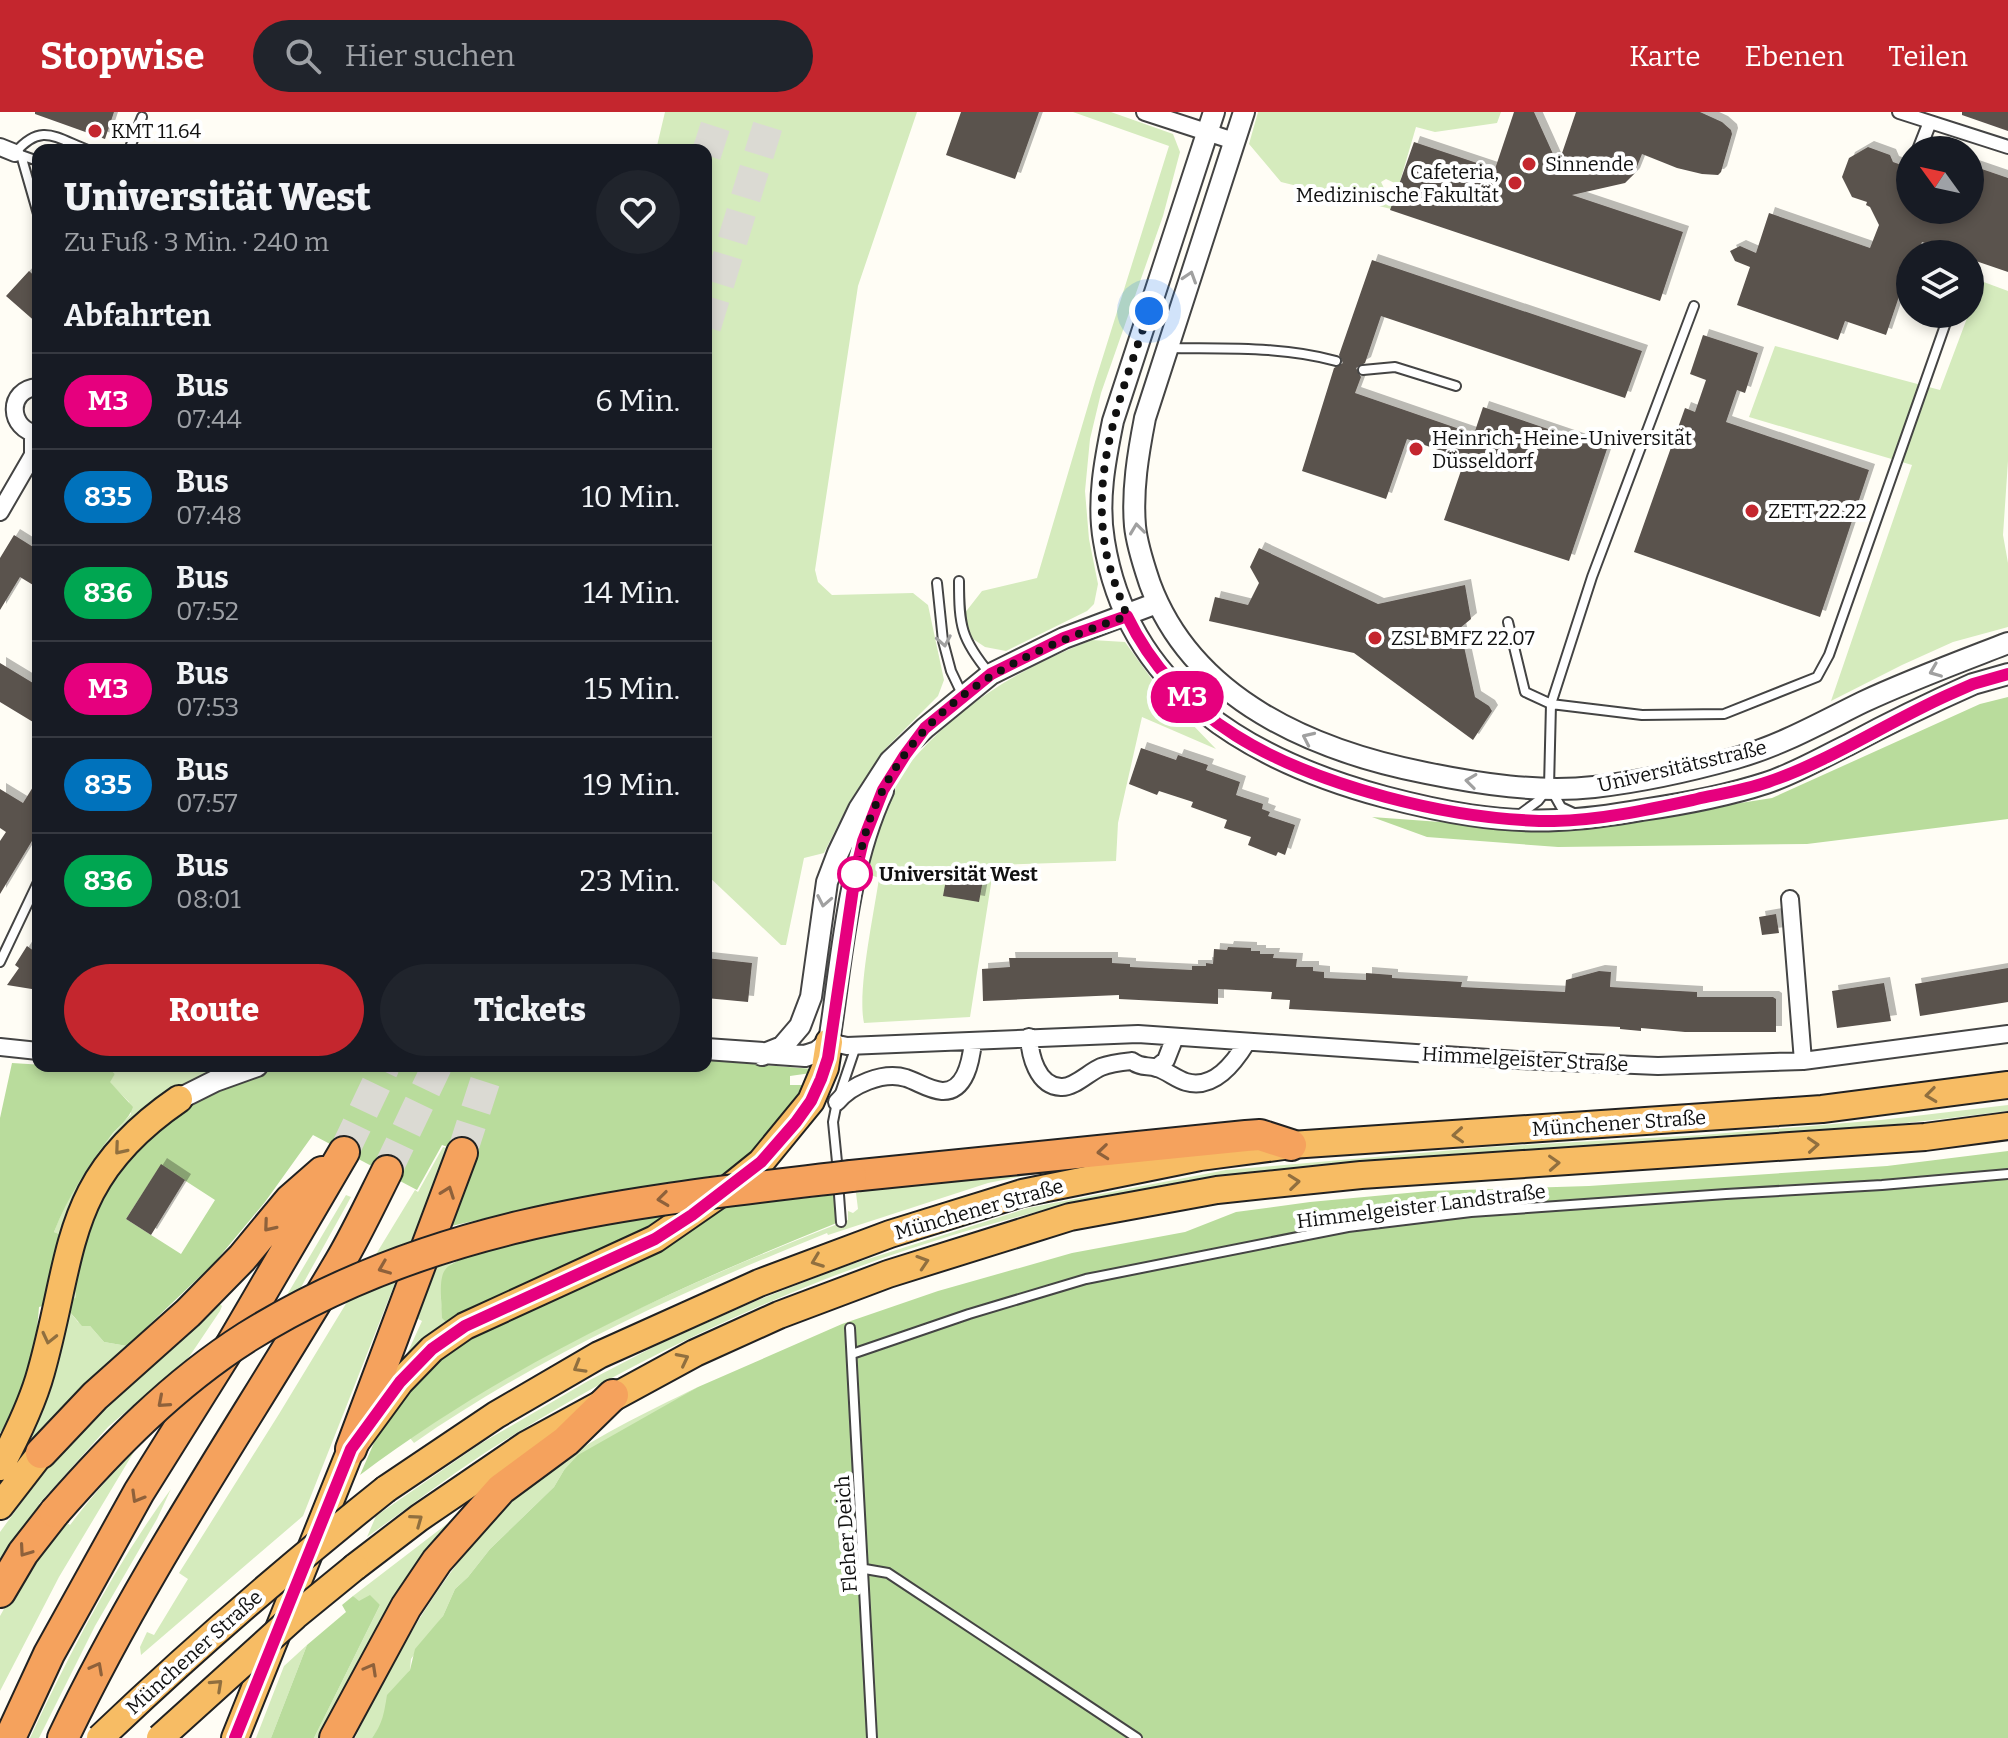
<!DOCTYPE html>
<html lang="de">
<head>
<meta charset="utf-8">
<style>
	:root { --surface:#171b24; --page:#20242c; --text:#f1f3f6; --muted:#9ea1a6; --line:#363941; --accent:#c4262e }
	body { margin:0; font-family:Bitter,serif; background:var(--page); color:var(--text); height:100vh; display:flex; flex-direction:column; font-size:30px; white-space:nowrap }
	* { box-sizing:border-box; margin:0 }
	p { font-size:26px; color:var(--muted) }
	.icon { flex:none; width:44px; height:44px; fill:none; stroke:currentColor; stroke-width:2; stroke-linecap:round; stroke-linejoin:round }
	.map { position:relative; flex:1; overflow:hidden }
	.side { position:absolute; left:32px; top:32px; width:680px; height:928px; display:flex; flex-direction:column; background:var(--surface); border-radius:16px; box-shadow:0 4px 12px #0003 }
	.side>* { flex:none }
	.badge { padding:0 16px; border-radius:26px; font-size:28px; line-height:52px }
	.needle { width:52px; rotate:303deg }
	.controls { position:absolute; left:1896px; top:24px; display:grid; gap:16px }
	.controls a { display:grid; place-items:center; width:88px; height:88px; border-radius:50%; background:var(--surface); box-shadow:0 4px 12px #0003; font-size:40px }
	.you { position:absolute; width:40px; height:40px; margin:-20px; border:6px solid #fff; border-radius:50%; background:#1a73e8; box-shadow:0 0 0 12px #1a73e833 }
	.map>.badge { position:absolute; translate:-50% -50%; box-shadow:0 0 0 4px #fff }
	h2 { padding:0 32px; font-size:30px; line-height:72px }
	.round { display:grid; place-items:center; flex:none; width:84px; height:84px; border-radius:42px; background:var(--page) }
	.headline { display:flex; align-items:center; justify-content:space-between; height:136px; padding:0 32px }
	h1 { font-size:38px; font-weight:800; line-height:60px }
	.primary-button { display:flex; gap:16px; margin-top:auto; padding:16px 32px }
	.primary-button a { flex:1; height:92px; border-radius:48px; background:var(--accent); color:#fff; font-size:32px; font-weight:800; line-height:92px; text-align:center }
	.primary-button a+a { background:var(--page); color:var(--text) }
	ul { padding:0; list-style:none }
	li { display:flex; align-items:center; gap:24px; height:96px; padding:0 32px; border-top:2px solid var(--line) }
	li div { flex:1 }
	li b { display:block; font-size:30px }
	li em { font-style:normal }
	li .badge { min-width:88px; font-weight:700; text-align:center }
	header { display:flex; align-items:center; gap:48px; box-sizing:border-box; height:112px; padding:0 40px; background:var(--accent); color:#fff }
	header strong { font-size:38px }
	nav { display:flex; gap:44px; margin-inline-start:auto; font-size:28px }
	.search { width:560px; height:72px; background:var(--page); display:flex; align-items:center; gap:20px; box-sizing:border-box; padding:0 28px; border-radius:44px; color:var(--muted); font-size:30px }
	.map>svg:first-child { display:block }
</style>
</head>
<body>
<header>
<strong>Stopwise</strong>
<div class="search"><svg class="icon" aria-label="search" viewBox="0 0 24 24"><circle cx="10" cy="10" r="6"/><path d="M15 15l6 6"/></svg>Hier suchen</div>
<nav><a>Karte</a><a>Ebenen</a><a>Teilen</a></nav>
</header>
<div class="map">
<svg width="2008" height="1626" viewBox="0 0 2008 1626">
	<defs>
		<filter id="shadow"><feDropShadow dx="6" dy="-6" stdDeviation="0" flood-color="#0004"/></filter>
	</defs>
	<rect width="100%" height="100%" fill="#fffdf5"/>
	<path fill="#d5ebbd" d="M665 0H917L858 174 815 458 818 470 832 483 913 481 928 493 944 568 938 584 884 638 849 691 824 741 804 746 786 833H781L706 762V38H656Z
		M1073 0H1111L1173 22 1180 40 1163 104 1101 281 1090 327 1085 379 1089 427 1098 472 1094 492 1087 499 1006 539 985 535 973 527 968 519 964 502 982 479 1037 466 1095 270 1169 34Z
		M1258 0H1501L1497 11 1435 20 1416 15 1399 73 1386 67 1381 70 1384 76 1397 79 1391 97 1281 70 1249 32Z
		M1981 169 2008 179V349L2003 423 2008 451V515L1953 530 1902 553 1831 589 1912 353 1749 305 1775 234 1940 278Z
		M1092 528 1125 530 1161 580 1216 637 1142 605 1118 711 1116 749 994 753 970 905 864 911C857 879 874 802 879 766L865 761C871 739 875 703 885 684 893 670 905 657 915 645 964 590 1024 554 1092 528Z
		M92 954H225L184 973 70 1096 59 1122 54 1120C71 1076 98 1036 131 1002L129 990 109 970 115 962Z
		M2008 993V999C1922 1010 1836 1019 1749 1026 1573 1040 1396 1042 1221 1065 966 1098 719 1194 502 1330 455 1359 412 1393 367 1425L376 1404 480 1332 588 1269 661 1231 758 1188 843 1155 1028 1096 1226 1058 1489 1035 1702 1023 1881 1008Z
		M443 1035 447 1036 440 1057 303 1404 141 1543 140 1535 147 1520 154 1523 188 1467 179 1461 191 1442 279 1302 415 1078 418 1080Z
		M1047 1059 988 1071 828 1123 827 1121C683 1179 542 1242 414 1331L410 1326C446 1303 481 1278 519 1258 625 1199 742 1149 848 1108V1099L853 1101 858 1097 856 1081H860L859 1074Z
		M346 1083 351 1085 299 1179 284 1188Z
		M453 1150C439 1164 437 1195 448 1212L402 1253 395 1249 399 1241 406 1244 422 1209 413 1204 432 1157Z
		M74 1173 76 1185 69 1199 78 1210 90 1214 104 1230 127 1234 130 1238 19 1346Z
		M219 1191 222 1194 220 1199 189 1245 108 1315 39 1392 45 1397 0 1458V1420L43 1361 81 1318Z
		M698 1275 564 1358 554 1375 490 1437 468 1465 455 1477 443 1504 411 1547 410 1558 386 1591C387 1605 380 1615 372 1626H355C402 1530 458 1428 545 1362 591 1326 645 1301 698 1275Z
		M135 1338 59 1465 0 1579V1504L17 1474 64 1409 70 1413C90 1387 110 1363 135 1338Z
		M171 1377 157 1407 95 1514 39 1626H30C70 1540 115 1453 171 1377Z
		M469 1395 324 1626H314L380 1493 358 1490 353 1484Z
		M307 1533 271 1626H256L284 1554Z"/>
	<path fill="#b9dc9c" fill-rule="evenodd" d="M2008 585V707L1807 732 1558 735 1427 725 1372 705 1563 719 1772 686 1980 592Z
		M706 948 812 957 811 961 790 964V973H806L795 994 736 1060 558 1090 447 1115 471 1043 442 1033 417 1078 313 1023 265 1090 215 1150 127 1234 104 1230 90 1214H82L69 1199 71 1189 76 1185 73 1164 104 1073 146 1022 187 993 246 966 286 954H706ZM161 1053 215 1088 181 1142 126 1107Z
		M12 951 109 957 115 962 110 970 133 995C129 1008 117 1015 110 1025 87 1055 68 1085 54 1120L59 1122 46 1193 39 1195C36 1239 25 1285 0 1321V1006Z
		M2008 1039V1626H372C383 1611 384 1601 387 1583L410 1558 415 1537 443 1504 455 1477 468 1465 490 1437 554 1375 564 1358 578 1343 698 1275 842 1212 938 1179 1072 1141 1185 1120 1236 1100 1310 1090 1429 1079 1589 1074 1887 1054Z
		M834 1083 839 1110C670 1178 506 1253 360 1363L383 1310 406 1275 454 1231 715 1096Z
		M678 1101 649 1119 448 1212 442 1206C442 1195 438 1167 445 1158 462 1133 640 1107 678 1101Z
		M370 1483 380 1493 314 1626H271L307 1533 346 1500 342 1493 353 1484 359 1489Z"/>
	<path fill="#5a524d" filter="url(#shadow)" d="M35 0H114L105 27 35 2Z
		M961 0H1039L1015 67 946 43Z
		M1514 0H1534L1558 53 1576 0H1700L1722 10 1731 18 1732 22 1721 60 1718 63 1702 62 1677 56 1642 42 1634 62 1625 71 1572 83 1683 120 1660 189 1390 98 1414 30 1495 57Z
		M1962 0H2008V19L1962 3Z
		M1868 35 1890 43 1893 50 1910 56V98H1970V53L2008 66V160L1970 147V142H1956L1922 130 1918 142H1910V152L1886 223 1845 209 1838 228 1737 193 1750 155 1735 149 1730 139 1740 134 1756 141 1769 101 1870 136 1879 113 1870 95 1866 93 1867 90 1852 85 1842 65 1849 46Z
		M1372 148 1642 239 1625 286 1381 204 1365 251 1356 256 1361 265 1355 281 1474 322 1483 295 1607 337 1569 449 1444 408 1465 347 1407 327 1386 387 1302 359 1334 256 1343 251 1339 243Z
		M29 159 38 167V212L6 184Z
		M1703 223 1758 241 1745 281 1737 278 1726 310 1869 358 1820 505 1634 440 1685 296 1695 300 1706 268 1690 262Z
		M14 423 38 438V476L20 465 0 498V446Z
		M1259 436 1378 492 1465 473 1471 507 1460 516 1475 585 1489 594 1492 599 1473 628 1354 541 1209 509 1215 485 1248 493 1259 471 1250 455Z
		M0 551 38 574V613L0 590Z
		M1141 636 1176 648 1178 643 1208 653 1206 658 1240 670 1236 683 1263 692 1262 697 1270 700 1268 704 1295 713 1285 743 1278 740 1276 744 1248 733 1251 725 1224 716 1227 708 1191 695 1193 690 1159 679 1157 683 1129 672Z
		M38 667V719L0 782V729L6 720 0 716V677L23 691Z
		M947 762 983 768 979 790 943 784Z
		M1776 802 1779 821 1762 823 1759 805Z
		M27 834 38 842V878L7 873 19 856 15 853Z
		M1228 835 1251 836V839H1260V842H1274L1273 846 1297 847 1296 855H1313V859L1324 860V866L1366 868V861L1392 863V866L1462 870 1461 875 1565 880 1566 868 1599 859 1611 860 1610 875 1697 880V885H1773L1776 887V920H1685L1641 916V919L1620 917V915L1289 897 1290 888 1271 887 1272 880 1218 877V892L1119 887V883L983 889 982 857 1010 855 1009 846H1112V851L1130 852V855L1192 858V854H1206V851L1213 852 1214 837 1227 838Z
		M706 846 752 851 748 890 706 886Z
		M2008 856V890L1920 904 1915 872Z
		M1884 871 1891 909 1837 916 1832 879Z
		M161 1052 185 1068 151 1123 126 1107Z"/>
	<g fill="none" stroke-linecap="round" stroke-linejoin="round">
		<path stroke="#dbdad3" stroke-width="30" stroke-dasharray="30 15" stroke-linecap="butt" d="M706 43 720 0
			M706 215 772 0
			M344 1040 385 954
			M462 1041 490 954
			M387 1059 437 954"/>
		<defs>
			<path id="service" d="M129 38 142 5
				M21 43 38 49
				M38 102 21 43 15 41C41 10 56 26 88 38
				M1169 236C1224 237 1283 234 1336 249
				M1363 258 1395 255 1456 274
				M959 469C959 514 961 527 990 562
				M937 471 943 529 951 559 962 582
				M1508 510 1525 580 1551 592 1642 603 1724 602 1817 565 1829 543 1949 202
				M1552 679 1561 695 1576 702
				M1519 703 1538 689 1549 675 1551 592 1592 465 1694 194
				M0 850 38 770
				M837 1050 833 1010 837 990 856 934
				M839 1083 841 1110
				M850 1216 872 1626
				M852 1242 969 1202 1086 1167 1348 1115 1471 1100 1726 1082 1882 1073 2008 1062
				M865 1457 888 1461 1137 1626"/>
			<path id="pedestrian" d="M1899 0 2008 35
				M1919 38 1930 10"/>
			<path id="minor" d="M1145 0 1234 29
				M0 35 15 41
				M38 275C6 277 8 318 38 322
				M0 400 33 343V322
				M1790 787 1803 949
				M1029 925C1030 943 1037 974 1061 975 1074 976 1089 960 1101 955 1111 951 1122 950 1132 949 1141 956 1147 953 1157 956 1167 959 1176 967 1186 970 1214 978 1234 951 1247 930
				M829 930 847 934 1138 922 1518 948 1658 954 1803 949 2008 922
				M0 935 38 939
				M1156 956 1166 948 1175 925
				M837 990C851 973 883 959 906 966 918 970 929 978 942 979 966 980 971 948 973 930"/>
			<path id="tertiary" d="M1214 0 1113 309C1105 348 1097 389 1104 429 1128 579 1251 649 1385 685 1442 700 1499 711 1558 708 1586 707 1614 703 1642 698 1683 692 1726 684 1766 671 1794 662 1821 646 1848 633 1889 611 1930 591 1973 572L2008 562
				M1244 0 1145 306C1138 342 1132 378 1135 414 1137 434 1144 454 1150 472 1193 588 1314 639 1426 661 1480 672 1539 681 1594 675 1638 670 1693 658 1736 646 1782 633 1820 611 1863 590 1910 568 1959 550 2008 531
				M829 930C842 847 847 756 883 679
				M706 937 805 944 817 940 829 930
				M762 943 782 935 800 914 811 885 827 770 838 741 859 697 890 649 925 616 991 562 1064 526 1157 491
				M179 987 215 969 257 954"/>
			<path id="trunk" d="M0 1355C16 1325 32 1293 41 1260 75 1139 62 1067 179 987
				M386 1377 496 1303 599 1243 759 1171 890 1122 1022 1081 1200 1045 1291 1033 1822 997 2008 973
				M0 1394 41 1341
				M355 1455 419 1406 526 1333 695 1241 779 1203 888 1162 1070 1105 1217 1078 1361 1063 1925 1025 2008 1014
				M235 1626 351 1337 400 1270 432 1237 465 1214 655 1127 730 1075 761 1050 811 989 825 956 829 930"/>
			<path id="motorway" d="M851 1064 1246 1024 1260 1023 1291 1033
				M351 1337 462 1041
				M41 1341 95 1284 188 1201 242 1146 290 1088 322 1060
				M0 1480 23 1441 55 1400
				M10 1626 49 1542 139 1380 231 1233 344 1040
				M63 1626C142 1460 246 1309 340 1150 357 1121 372 1089 387 1059
				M335 1626 406 1495 437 1449 501 1377 566 1329 613 1283"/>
		</defs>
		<use href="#service" stroke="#444" stroke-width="12"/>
		<use href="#pedestrian" stroke="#444" stroke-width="16"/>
		<use href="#minor" stroke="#444" stroke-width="20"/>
		<use href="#tertiary" stroke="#444" stroke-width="24"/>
		<use href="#trunk" stroke="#222" stroke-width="30"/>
		<use href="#motorway" stroke="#222" stroke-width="34"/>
		<use href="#service" stroke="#fff" stroke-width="8"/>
		<use href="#pedestrian" stroke="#fff" stroke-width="12"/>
		<use href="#minor" stroke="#fff" stroke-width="16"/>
		<use href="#tertiary" stroke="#fff" stroke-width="20"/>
		<use href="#trunk" stroke="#f7bc64" stroke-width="26"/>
		<use href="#motorway" stroke="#f5a25d" stroke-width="30"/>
		<defs>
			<path id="trunk-bridge" d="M100 1626C192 1538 287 1456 386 1377
				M160 1626 295 1504 355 1455"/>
			<path id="motorway-bridge" d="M55 1400C112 1335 173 1272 247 1225 436 1107 637 1090 851 1064"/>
		</defs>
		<use href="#trunk-bridge" stroke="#222" stroke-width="30" stroke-linecap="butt"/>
		<use href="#motorway-bridge" stroke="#222" stroke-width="34" stroke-linecap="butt"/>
		<use href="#trunk-bridge" stroke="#f7bc64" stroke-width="26"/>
		<use href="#motorway-bridge" stroke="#f5a25d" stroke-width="30"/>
	</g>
	<defs><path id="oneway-chevron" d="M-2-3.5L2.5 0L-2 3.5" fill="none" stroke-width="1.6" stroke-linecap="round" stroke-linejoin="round" transform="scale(2)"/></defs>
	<g stroke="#a0a0a0">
		<use href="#oneway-chevron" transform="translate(1190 165) rotate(-72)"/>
		<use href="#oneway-chevron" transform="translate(1137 417) rotate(-97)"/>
		<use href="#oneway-chevron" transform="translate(944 529) rotate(80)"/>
		<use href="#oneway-chevron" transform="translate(1935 559) rotate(158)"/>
		<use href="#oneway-chevron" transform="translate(1308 626) rotate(-155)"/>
		<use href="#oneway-chevron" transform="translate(1471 669) rotate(-173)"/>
		<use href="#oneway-chevron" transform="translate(824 789) rotate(101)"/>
	</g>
	<g stroke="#906f3f">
		<use href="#oneway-chevron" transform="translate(1931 983) rotate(173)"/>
		<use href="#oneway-chevron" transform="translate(1458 1023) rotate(176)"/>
		<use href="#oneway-chevron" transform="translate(1813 1033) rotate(-4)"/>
		<use href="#oneway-chevron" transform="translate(120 1037) rotate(130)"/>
		<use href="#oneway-chevron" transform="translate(1554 1051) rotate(-3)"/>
		<use href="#oneway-chevron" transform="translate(1294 1070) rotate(-6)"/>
		<use href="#oneway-chevron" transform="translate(817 1149) rotate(159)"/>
		<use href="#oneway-chevron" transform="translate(923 1150) rotate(-18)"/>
		<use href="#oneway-chevron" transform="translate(49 1226) rotate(103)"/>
		<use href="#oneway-chevron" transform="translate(683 1247) rotate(-27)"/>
		<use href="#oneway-chevron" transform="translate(579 1255) rotate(150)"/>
		<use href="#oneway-chevron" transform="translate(417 1408) rotate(-36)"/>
		<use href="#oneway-chevron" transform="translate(217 1573) rotate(-43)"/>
	</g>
	<g stroke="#8e613b">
		<use href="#oneway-chevron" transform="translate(1103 1040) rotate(174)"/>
		<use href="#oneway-chevron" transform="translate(448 1080) rotate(-70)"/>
		<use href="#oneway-chevron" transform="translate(663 1087) rotate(173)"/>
		<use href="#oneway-chevron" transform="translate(269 1114) rotate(130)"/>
		<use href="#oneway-chevron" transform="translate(384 1156) rotate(158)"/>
		<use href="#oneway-chevron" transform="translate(163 1290) rotate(139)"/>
		<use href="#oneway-chevron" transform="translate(137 1385) rotate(120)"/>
		<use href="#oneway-chevron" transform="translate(25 1439) rotate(125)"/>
		<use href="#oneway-chevron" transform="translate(97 1556) rotate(-62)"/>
		<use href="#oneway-chevron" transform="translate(371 1557) rotate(-61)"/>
	</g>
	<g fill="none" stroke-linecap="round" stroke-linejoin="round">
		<defs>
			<path id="line" d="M235 1626 351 1337 400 1270 432 1237 465 1214 655 1127 692 1103 761 1050 796 1010 811 989 821 967 828 946 855 763 863 729 883 678 905 643 925 616 991 562 1064 526 1127 504C1178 610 1279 656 1386 685 1442 700 1496 709 1554 709 1602 708 1651 697 1697 687 1720 682 1745 678 1768 670 1830 649 1888 610 1948 583L1973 572 2008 562"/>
		</defs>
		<use href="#line" stroke="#fff" stroke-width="18"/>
		<use href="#line" stroke="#e6007e" stroke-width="12"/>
		<path stroke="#111" stroke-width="8" stroke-dasharray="0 14.4" d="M855 762C860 745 864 723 871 704 918 587 1016 543 1127 504 1118 479 1107 454 1104 427 1093 348 1125 273 1149 199"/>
	</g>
	<g fill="#c4262e" stroke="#fff" stroke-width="3">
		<circle cx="95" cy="19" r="8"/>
		<circle cx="1529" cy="52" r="8"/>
		<circle cx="1515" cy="71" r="8"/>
		<circle cx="1416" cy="337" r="8"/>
		<circle cx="1752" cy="399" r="8"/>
		<circle cx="1375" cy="526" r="8"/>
	</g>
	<circle fill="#fff" stroke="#e6007e" stroke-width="4" cx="855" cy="762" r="16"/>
	<g text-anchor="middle" stroke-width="8" stroke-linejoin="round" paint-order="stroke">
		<g font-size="20" fill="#111" stroke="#fff" text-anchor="start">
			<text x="111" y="26">KMT 11.64</text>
			<text x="1545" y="59">Sinnende</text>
			<text x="1499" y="67" text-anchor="end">Cafeteria,<tspan x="1499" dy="23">Medizinische Fakultät</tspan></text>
			<text x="1432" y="333">Heinrich-Heine-Universität<tspan x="1432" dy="23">Düsseldorf</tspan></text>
			<text x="1768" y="406">ZETT 22.22</text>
			<text x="1391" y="533">ZSL BMFZ 22.07</text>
		</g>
		<g font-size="20" fill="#111" stroke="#fff">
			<text transform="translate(1682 654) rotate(-13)" y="7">Universitätsstraße</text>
			<text transform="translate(1525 947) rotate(3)" y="7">Himmelgeister Straße</text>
			<text transform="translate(1619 1011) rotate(-4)" y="7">Münchener Straße</text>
			<text transform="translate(1421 1094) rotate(-7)" y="7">Himmelgeister Landstraße</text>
			<text transform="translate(979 1097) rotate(-16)" y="7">Münchener Straße</text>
			<text transform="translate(846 1422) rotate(-94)" y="7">Fleher Deich</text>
			<text transform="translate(194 1540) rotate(-42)" y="7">Münchener Straße</text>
		</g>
		<g font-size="20" font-weight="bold" fill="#111" stroke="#fff" text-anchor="start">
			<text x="879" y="769">Universität West</text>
		</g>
	</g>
</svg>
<div class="controls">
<a><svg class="needle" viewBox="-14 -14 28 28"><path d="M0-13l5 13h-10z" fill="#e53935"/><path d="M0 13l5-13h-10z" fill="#9ea1a6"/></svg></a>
<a><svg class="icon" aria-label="layers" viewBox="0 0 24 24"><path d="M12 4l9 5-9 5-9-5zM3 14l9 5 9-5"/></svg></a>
</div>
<div class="you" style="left:1149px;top:199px"></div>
<b class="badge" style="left:1187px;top:585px;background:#e6007e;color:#fff">M3</b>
<section class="side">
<div class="headline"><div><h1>Universität West</h1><p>Zu Fuß · 3 Min. · 240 m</p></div><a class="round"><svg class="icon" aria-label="heart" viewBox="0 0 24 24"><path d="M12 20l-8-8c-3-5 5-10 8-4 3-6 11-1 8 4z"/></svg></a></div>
<h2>Abfahrten</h2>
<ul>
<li><span class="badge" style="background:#e6007e;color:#fff">M3</span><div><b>Bus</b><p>07:44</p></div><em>6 Min.</em></li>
<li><span class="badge" style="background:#0072bc;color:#fff">835</span><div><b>Bus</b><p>07:48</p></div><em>10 Min.</em></li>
<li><span class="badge" style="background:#00a651;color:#fff">836</span><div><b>Bus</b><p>07:52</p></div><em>14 Min.</em></li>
<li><span class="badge" style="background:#e6007e;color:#fff">M3</span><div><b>Bus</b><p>07:53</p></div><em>15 Min.</em></li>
<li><span class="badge" style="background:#0072bc;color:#fff">835</span><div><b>Bus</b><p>07:57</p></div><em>19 Min.</em></li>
<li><span class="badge" style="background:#00a651;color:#fff">836</span><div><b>Bus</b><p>08:01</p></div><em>23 Min.</em></li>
</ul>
<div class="primary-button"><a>Route</a><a>Tickets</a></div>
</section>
</div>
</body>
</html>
